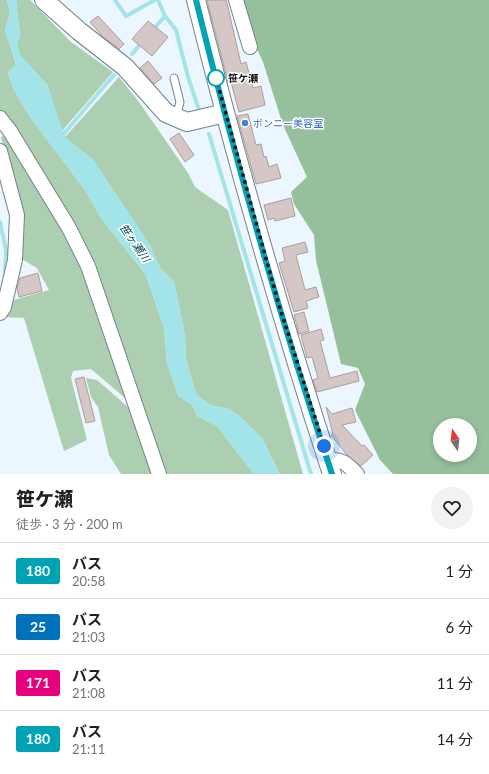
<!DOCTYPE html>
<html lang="ja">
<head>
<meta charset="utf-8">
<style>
	:root { --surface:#fff; --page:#f2f2f2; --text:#202124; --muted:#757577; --line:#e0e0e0 }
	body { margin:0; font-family:Lato,"Noto Sans JP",sans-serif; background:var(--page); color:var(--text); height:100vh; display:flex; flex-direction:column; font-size:15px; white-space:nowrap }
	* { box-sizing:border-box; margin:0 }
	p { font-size:13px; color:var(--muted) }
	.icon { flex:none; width:22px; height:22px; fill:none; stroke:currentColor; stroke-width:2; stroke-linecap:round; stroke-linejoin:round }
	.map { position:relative; height:474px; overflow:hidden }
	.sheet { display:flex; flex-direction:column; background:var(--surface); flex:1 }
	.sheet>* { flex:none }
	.badge { padding:0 8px; border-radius:3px; font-size:14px; line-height:26px }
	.needle { width:26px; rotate:346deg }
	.fabs { position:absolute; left:433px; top:418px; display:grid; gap:8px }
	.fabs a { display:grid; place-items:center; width:44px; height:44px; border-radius:50%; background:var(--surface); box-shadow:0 2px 6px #0003; font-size:20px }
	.you { position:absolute; width:20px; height:20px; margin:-10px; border:3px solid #fff; border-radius:50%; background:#1a73e8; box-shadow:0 0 0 6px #1a73e833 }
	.map>.badge { position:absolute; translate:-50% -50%; box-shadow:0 0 0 2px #fff }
	.round { display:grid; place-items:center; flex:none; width:42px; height:42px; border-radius:21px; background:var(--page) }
	.head { display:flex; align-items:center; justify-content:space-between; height:68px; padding:0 16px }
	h1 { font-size:19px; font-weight:800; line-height:30px }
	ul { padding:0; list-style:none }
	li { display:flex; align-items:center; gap:12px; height:56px; padding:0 16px; border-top:1px solid var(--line) }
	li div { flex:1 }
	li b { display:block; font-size:15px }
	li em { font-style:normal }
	li .badge { min-width:44px; font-weight:700; text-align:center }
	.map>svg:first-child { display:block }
</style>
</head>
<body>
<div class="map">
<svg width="489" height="474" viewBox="0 0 489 474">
	<rect width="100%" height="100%" fill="#ecf6fe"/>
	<path fill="#accfb1" d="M0 0H7L10 14 5 30 16 64 8 73 14 90 30 117 85 190 101 218 146 275 164 328 167 363 178 395 193 406 197 416 217 426 254 474H162L91 264 0 112Z
		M16 0H30L71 42 113 72 62 131 47 84 20 56 17 43 20 36Z
		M119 77 139 102 188 173 195 187 228 210 303 474H280L262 438 240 417 229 409 210 405 196 394 186 359 185 335 174 282 160 268 149 243 65 137Z
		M7 134 13 141 84 268 131 403 91 369 73 371 71 378 87 440 64 451 24 318 5 317 10 301 49 290 37 268 20 258 22 215 1 137Z
		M86 378 97 380 135 413 155 474H121L109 455 98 407 91 397Z"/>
	<path fill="#96bf9c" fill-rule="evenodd" d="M239 0H489V474H393L380 460 355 410 365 384 358 368 341 364 316 260 314 235 294 204 291 192 307 177 283 125 263 62 250 34ZM440 425H470V455H440Z"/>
	<path fill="#a2e4e7" d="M7 0H16L20 36 17 43 20 55 47 84 65 137 93 159 149 243 160 268 174 282 185 335 186 359 196 394 210 405 229 409 240 417 262 438 280 474H254L217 426 197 416 193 406 178 396 167 363 164 328 146 275 101 218 85 190 30 117 14 90 8 72 16 63 5 30 10 14Z"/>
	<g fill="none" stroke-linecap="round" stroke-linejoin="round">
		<path stroke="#a2e4e7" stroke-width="4" d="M115 0 126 16 155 0
			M158 0 165 16 176 30 188 77 199 110
			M152 31 165 16
			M132 54 142 42
			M209 134 311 474
			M61 137 114 75
			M0 222 6 250 5 275"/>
	</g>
	<path fill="#d5c7c6" stroke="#ac9e9d" d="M207 0H226L227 3 241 64 246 62 253 88 261 86 265 105 239 112 231 82H228Z
		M98 16 124 44 119 49 103 37 90 22Z
		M148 21 168 37 152 56 132 39Z
		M148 61 162 78 154 84 140 68Z
		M248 114 256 145 261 144 264 157 266 156 269 167 277 164 281 178 256 184 237 116Z
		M179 133 194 155 185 162 170 139Z
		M291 198 295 216 275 221 274 218 268 220 264 205Z
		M305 242 308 252 296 255 305 290 316 287 319 297 306 301 308 308 294 312 279 263 285 261 282 248Z
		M38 273 42 291 19 297 17 288 20 278Z
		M304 312 309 331 299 334 294 315Z
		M321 329 324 340 320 341 330 378 357 371 359 381 317 392 313 380 318 378 312 357 307 358 301 335Z
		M84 377 95 421 86 423 75 379Z
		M326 407 332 414 352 408 356 422 342 425 362 446 364 445 373 455 361 466 347 455 331 435 333 434Z"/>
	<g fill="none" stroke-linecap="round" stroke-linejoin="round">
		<defs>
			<path id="service" d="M174 78 180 102 176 117"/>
			<path id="minor" d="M236 0 250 47
				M0 118 10 131 69 228 88 266 159 474
				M0 151 17 215 15 260 4 307 0 313
				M328 461C341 457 348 465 357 474"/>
			<path id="tertiary" d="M44 0 79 31 125 67 166 113 187 122 225 113
				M196 0C236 160 281 318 332 474"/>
		</defs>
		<use href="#service" stroke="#788188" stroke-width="9"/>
		<use href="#minor" stroke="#788188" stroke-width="16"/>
		<use href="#tertiary" stroke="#788188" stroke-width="20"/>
		<use href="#service" stroke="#fff" stroke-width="7"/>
		<use href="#minor" stroke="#fff" stroke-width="14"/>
		<use href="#tertiary" stroke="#fff" stroke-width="18"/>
	</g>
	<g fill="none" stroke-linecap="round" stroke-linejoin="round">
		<defs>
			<path id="line" d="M196 0C235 159 280 318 332 474"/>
		</defs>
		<use href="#line" stroke="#fff" stroke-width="9"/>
		<use href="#line" stroke="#00a3b4" stroke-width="6"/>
		<path stroke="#0a0d10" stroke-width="4" stroke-dasharray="0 7.2" d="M216 78 278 302 324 446"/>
	</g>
	<circle fill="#fff" stroke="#00a3b4" stroke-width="2" cx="216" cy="78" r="8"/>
	<circle fill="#3f7fe0" stroke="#fff" stroke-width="1.5" cx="245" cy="123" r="4"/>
	<g text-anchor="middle" stroke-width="3" stroke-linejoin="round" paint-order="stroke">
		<g font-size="10" font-weight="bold" fill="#0a0d10" stroke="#fff" text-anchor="start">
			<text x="228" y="82">笹ケ瀬</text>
		</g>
		<g font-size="10" fill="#366cbe" stroke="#fff" text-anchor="start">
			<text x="253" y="127">ボンニー美容室</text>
		</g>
		<g font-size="11" font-style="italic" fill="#024245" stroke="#fff">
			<text transform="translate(135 243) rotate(55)" y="4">笹ヶ瀬川</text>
		</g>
	</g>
</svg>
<div class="fabs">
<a><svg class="needle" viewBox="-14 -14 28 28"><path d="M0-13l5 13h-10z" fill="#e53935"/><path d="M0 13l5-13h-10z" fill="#757577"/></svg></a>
</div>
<div class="you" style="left:324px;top:446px"></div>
</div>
<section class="sheet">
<div class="head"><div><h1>笹ケ瀬</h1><p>徒歩 · 3 分 · 200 m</p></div><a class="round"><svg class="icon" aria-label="heart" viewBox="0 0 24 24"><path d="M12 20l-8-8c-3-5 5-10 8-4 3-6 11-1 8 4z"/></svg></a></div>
<ul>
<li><span class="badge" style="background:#00a3b4;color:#fff">180</span><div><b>バス</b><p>20:58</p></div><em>1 分</em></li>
<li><span class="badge" style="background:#0072bc;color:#fff">25</span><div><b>バス</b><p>21:03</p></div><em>6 分</em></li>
<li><span class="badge" style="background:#e6007e;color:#fff">171</span><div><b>バス</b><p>21:08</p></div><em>11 分</em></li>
<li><span class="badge" style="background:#00a3b4;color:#fff">180</span><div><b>バス</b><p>21:11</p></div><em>14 分</em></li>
</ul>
</section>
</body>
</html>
